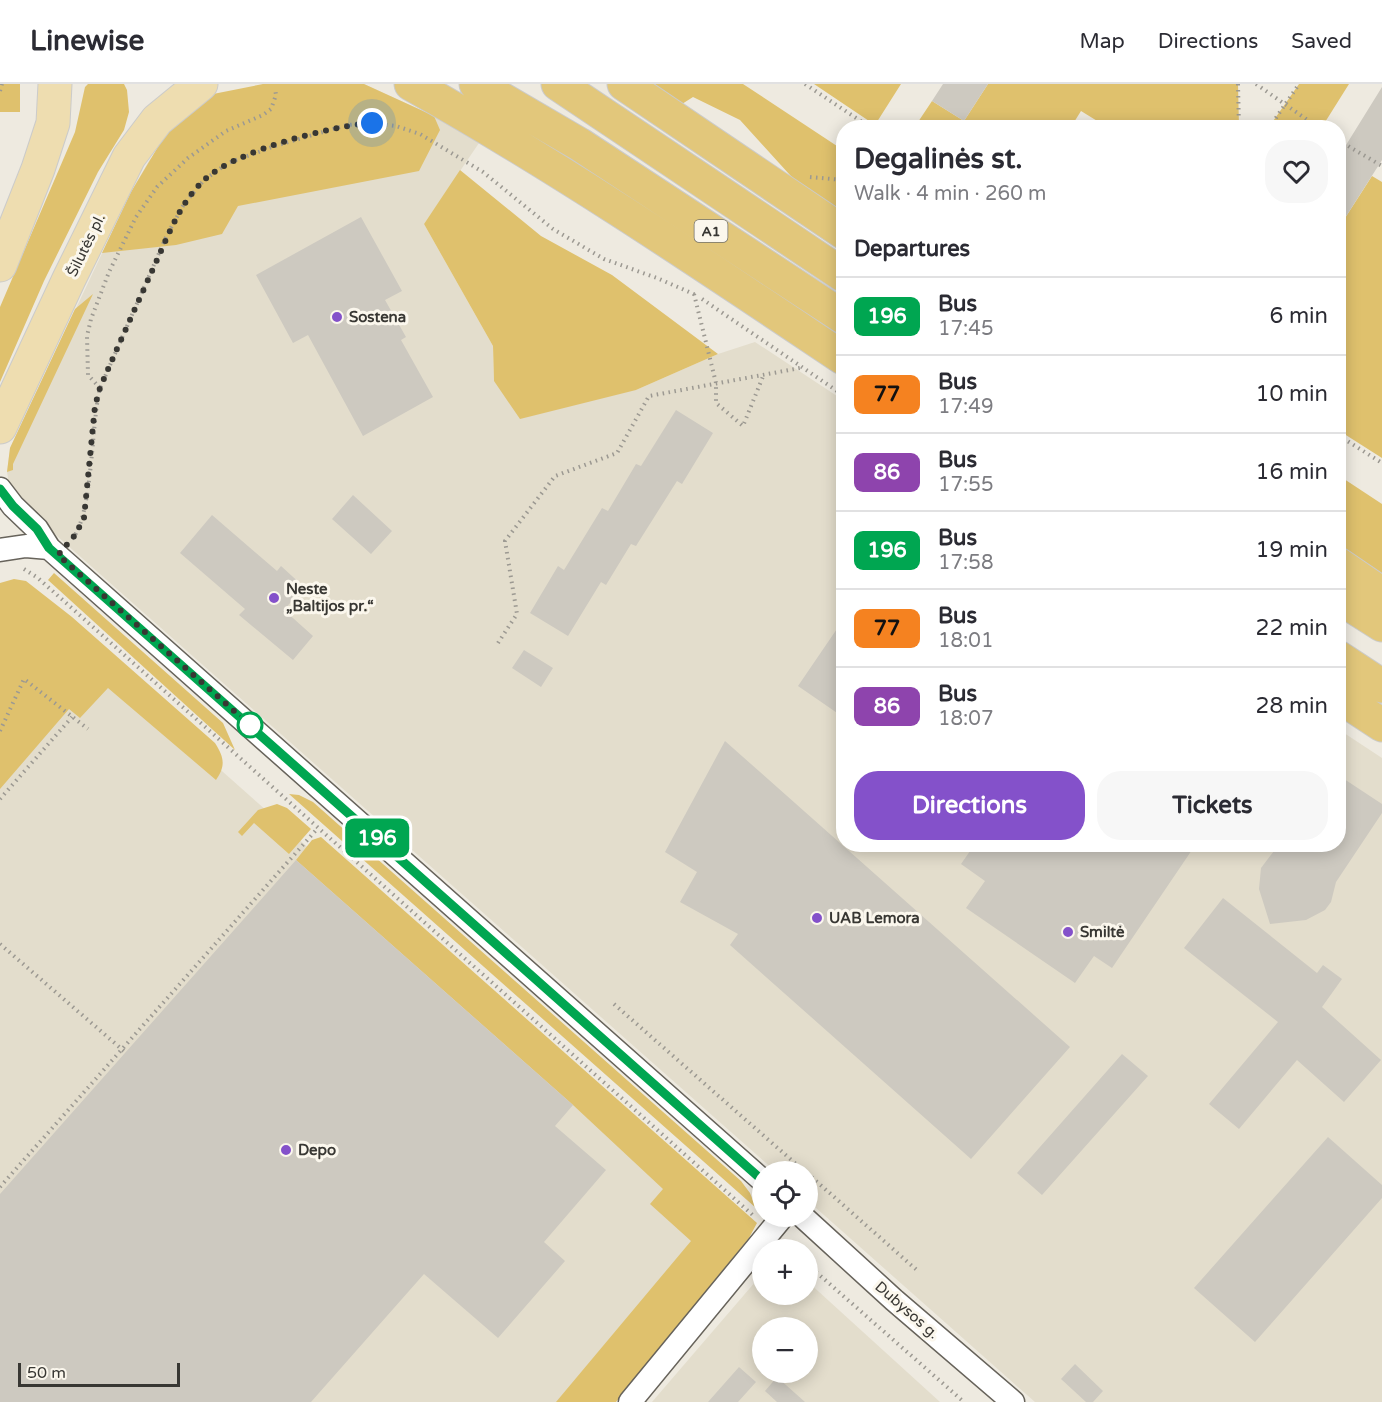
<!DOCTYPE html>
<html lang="en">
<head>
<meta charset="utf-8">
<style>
	:root { --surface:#fff; --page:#f7f7f7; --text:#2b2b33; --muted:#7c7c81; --line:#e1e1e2; --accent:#8451ca }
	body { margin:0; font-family:"Varela Round",sans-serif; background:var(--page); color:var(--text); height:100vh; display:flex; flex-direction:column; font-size:22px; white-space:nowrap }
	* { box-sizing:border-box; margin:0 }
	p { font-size:20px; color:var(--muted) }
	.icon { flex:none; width:33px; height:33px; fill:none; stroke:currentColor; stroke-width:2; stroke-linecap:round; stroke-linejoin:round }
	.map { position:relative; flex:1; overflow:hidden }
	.details { position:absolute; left:836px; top:36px; width:510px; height:732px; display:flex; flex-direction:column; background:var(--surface); border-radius:24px; box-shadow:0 3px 15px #0003 }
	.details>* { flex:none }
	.badge { padding:0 12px; border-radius:9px; font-size:21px; line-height:39px }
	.tools { position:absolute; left:752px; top:1077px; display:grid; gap:12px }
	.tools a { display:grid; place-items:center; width:66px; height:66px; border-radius:50%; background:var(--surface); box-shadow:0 3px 15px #0003; font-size:30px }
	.scale { position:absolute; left:18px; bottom:15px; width:162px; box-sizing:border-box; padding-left:6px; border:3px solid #383733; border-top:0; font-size:16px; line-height:21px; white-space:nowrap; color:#383733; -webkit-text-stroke:4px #fbf7ed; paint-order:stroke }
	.you { position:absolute; width:30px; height:30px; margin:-15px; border:4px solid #fff; border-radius:50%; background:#1a73e8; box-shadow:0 0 0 9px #1a73e833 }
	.map>.badge { position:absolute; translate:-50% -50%; box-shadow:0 0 0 3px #fff }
	h2 { padding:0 18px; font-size:22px; line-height:54px }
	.round { display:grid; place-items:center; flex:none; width:63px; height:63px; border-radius:24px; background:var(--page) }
	.head { display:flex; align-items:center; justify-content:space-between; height:102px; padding:0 18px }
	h1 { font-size:28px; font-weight:700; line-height:45px }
	.action { display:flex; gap:12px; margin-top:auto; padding:12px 18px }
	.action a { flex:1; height:69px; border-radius:24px; background:var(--accent); color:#fff; font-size:24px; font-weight:700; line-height:69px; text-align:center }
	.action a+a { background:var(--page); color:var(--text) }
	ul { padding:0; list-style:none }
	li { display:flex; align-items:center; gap:18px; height:78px; padding:0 18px; border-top:2px solid var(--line) }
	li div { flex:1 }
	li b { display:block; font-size:22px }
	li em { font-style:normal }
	li .badge { min-width:66px; font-weight:700; text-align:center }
	header { display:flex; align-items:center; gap:36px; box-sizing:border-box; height:84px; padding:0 30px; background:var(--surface); border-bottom:2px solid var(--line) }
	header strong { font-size:28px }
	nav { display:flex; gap:33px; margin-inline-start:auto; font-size:21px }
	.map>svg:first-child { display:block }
</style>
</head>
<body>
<header>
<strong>Linewise</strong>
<nav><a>Map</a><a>Directions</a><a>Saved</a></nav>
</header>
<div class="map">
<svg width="1382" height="1318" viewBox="0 0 1382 1318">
	<rect width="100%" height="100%" fill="#eeeae0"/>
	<path fill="#e3ddcc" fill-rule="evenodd" d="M263 0H364L434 32 479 59 424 140 493 262 494 297 636 306 718 270 755 258 843 316V760H1338V645L1382 674V1318H1035L807 1116V1088L775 1087 22 421 9 400 7 388 10 364 131 108 150 75Z
		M25 512 745 1152 605 1318H0V521Z
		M762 1190V1210H807V1197L940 1318H652ZM762 1244H807V1288H762Z"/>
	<path fill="#dfc16d" d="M0 0H20V28H0Z
		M88 0H124L127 6 129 28 124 46 98 88 44 197 0 298V223L75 48 85 3Z
		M263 0H364L434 32 440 46 419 87 238 122 222 150 176 161 102 169 131 108 171 41 203 12Z
		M642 0H743L843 66V134L809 112 740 36 693 13 682 20Z
		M814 0H901L875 41Z
		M988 0H1238L1239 43H1107L1081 27 1071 43 914 44 932 17 964 37Z
		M1299 0H1349L1322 43H1269Z
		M460 86 541 152 612 191 718 270 636 306 520 335 494 297 493 262 424 140Z
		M1372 92 1382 98V374L1338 346V145Z
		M93 210 13 380V386L7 388 10 364 75 225Z
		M1338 391 1382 420V492L1338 462Z
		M54 489 223 639 235 666 48 496Z
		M14 495 26 497 72 533 215 659C224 673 226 682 216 696L108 604 80 634 69 625 0 705V499Z
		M289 710 299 711 313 718 741 1097 750 1109 756 1124Z
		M277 720 287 724 311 745 289 770 254 739 242 752 238 748 258 726Z
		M321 753 757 1139 749 1154 616 1318H556L691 1157 650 1120 663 1105 573 1021 296 776 312 756Z"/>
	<path fill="#cdc9c0" d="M943 0H988L964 37 932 17Z
		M1382 3V76L1338 145V74Z
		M361 133 402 207 385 216 406 253 401 256 433 313 363 352 308 251 293 259 256 191Z
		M676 326 713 349 682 400 677 397 636 462 631 460 606 501 601 498 568 552 530 529 558 482 564 486 602 424 608 427 636 380 641 382Z
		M353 411 392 447 371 470 332 435Z
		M212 431 277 487 281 482 304 503 284 526 313 552 293 576 239 531 245 525 180 469Z
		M843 536V633L798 602Z
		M524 566 553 584 541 603 512 584Z
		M725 657 1070 963 971 1075 730 861 738 850 680 818 697 788 665 768Z
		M1338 691 1382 720V729L1336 798 1331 818 1325 826 1306 836 1270 840 1259 805 1261 784 1274 767 1286 760H1338Z
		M975 760H1196L1112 884 1094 872 1075 899 966 824 985 797 961 780Z
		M296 776 573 1021 555 1042 606 1086 544 1158 565 1177 498 1254 424 1190 311 1318H0V1110Z
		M1223 814 1317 889 1323 881 1342 895 1322 923 1381 976 1344 1018 1297 976 1239 1045 1209 1020 1278 938 1184 864Z
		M1122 970 1148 992 1042 1111 1017 1089Z
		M1328 1053 1382 1101V1114L1255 1258 1194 1204Z
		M1075 1280 1103 1307 1093 1318H1086L1061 1295Z
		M739 1283 756 1298 738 1318H708Z
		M777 1293 805 1318H777L765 1307Z"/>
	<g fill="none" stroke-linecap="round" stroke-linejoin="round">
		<defs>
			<path id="street" d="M0 405 13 422 37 445 49 464 762 1096
				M0 466 26 462 49 464
				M802 1132 894 1216 1013 1318
				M630 1318 783 1132"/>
			<path id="primary" d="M0 181 38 85 53 39 55 0
				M0 343 69 195 129 73 157 36 201 0"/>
			<path id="highway" d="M411 0C559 83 701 179 843 274
				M476 0 579 60 843 233
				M558 0 843 191
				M624 0 843 148
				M1338 480 1382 510
				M1338 513 1382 541
				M1338 573 1382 602
				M1338 612 1382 641"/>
		</defs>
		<use href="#street" stroke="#67635b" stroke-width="25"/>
		<use href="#primary" stroke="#cbcbca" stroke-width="35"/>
		<use href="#highway" stroke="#cbcbca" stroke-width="35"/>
		<path stroke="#9c9992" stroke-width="4" stroke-dasharray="1.5 4.5" stroke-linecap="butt" d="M805 0 871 44
			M1238 0 1239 44
			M1256 0 1319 44
			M0 7 2 0
			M1269 44 1299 0
			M1338 56 1382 82
			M810 93 843 96
			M694 210 716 299V319L743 342 764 290
			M702 215 843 311
			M100 304 88 291 87 252 91 235 109 188 136 133 157 103 188 74 226 47 263 31 271 25 276 11 275 4
			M1338 351 1382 379
			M72 455C93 431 91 340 100 304L167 151 184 120 204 96 228 79 275 62 347 41 372 39 396 42 420 50 483 88 553 145 604 175 657 194 696 211
			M24 485 38 494 755 1133
			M498 559 517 530 505 457 555 392 617 369 649 312 800 284
			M0 647 24 595 88 645
			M0 715 72 633
			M0 860 125 968
			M614 920 805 1088
			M807 1089 919 1188
			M0 1103 317 745
			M785 1160 791 1166
			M807 1180 964 1318"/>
		<use href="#street" stroke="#fff" stroke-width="22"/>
		<use href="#primary" stroke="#eeddb0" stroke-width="33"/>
		<use href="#highway" stroke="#e2c77b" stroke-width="33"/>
	</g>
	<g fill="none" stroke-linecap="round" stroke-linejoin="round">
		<defs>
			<path id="line" d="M0 405 13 422 37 445 49 464 762 1096"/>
		</defs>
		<use href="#line" stroke="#fff" stroke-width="14"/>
		<use href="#line" stroke="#00a651" stroke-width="9"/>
		<path stroke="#383733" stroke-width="6" stroke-dasharray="0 10.8" d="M250 641 58 471 75 451 84 434 95 322 100 304C117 264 135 225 152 187 167 155 178 121 204 96 235 67 330 42 372 39"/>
	</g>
	<g fill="#8451ca" stroke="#fbf7ed" stroke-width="2">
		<circle cx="337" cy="233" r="6"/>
		<circle cx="274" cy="514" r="6"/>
		<circle cx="817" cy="834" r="6"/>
		<circle cx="1068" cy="848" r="6"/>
		<circle cx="286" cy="1066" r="6"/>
	</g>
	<circle fill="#fff" stroke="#00a651" stroke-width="3" cx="250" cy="641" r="12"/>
	<g text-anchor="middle" stroke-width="6" stroke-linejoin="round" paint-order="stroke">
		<rect fill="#fbf7ed" stroke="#72716b" stroke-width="1.5" x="694.5" y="136" width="33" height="22" rx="4.5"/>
		<g font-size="14" font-weight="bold" fill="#383733">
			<text x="711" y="152">A1</text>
		</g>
		<g font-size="15" fill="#383733" stroke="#fbf7ed">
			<text transform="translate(86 161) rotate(-64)" y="5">Šilutės pl.</text>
			<text transform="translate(907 1226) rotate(41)" y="5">Dubysos g.</text>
		</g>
		<g font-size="15" font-weight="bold" fill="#383733" stroke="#fbf7ed" text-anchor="start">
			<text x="349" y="238">Sostena</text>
			<text x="286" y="510">Neste<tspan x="286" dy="17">„Baltijos pr.“</tspan></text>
			<text x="829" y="839">UAB Lemora</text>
			<text x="1080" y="853">Smiltė</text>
			<text x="298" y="1071">Depo</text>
		</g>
	</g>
</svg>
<div class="tools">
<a><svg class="icon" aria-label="locate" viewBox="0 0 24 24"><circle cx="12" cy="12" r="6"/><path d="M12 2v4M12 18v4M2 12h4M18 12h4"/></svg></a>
<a>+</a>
<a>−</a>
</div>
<div class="scale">50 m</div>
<div class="you" style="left:372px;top:39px"></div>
<b class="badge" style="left:377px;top:754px;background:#00a651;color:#fff">196</b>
<section class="details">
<div class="head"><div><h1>Degalinės st.</h1><p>Walk · 4 min · 260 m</p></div><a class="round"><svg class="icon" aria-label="heart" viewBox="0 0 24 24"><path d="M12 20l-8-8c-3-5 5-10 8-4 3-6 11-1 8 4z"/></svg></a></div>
<h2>Departures</h2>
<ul>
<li><span class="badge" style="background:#00a651;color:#fff">196</span><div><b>Bus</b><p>17:45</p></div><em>6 min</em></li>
<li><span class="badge" style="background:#f58220;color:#111">77</span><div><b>Bus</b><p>17:49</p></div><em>10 min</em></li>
<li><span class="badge" style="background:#8e44ad;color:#fff">86</span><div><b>Bus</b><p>17:55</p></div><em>16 min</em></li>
<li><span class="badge" style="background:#00a651;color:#fff">196</span><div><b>Bus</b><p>17:58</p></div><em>19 min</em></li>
<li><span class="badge" style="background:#f58220;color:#111">77</span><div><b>Bus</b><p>18:01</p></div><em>22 min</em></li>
<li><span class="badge" style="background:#8e44ad;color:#fff">86</span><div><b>Bus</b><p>18:07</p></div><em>28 min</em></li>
</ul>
<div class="action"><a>Directions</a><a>Tickets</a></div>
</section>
</div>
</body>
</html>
